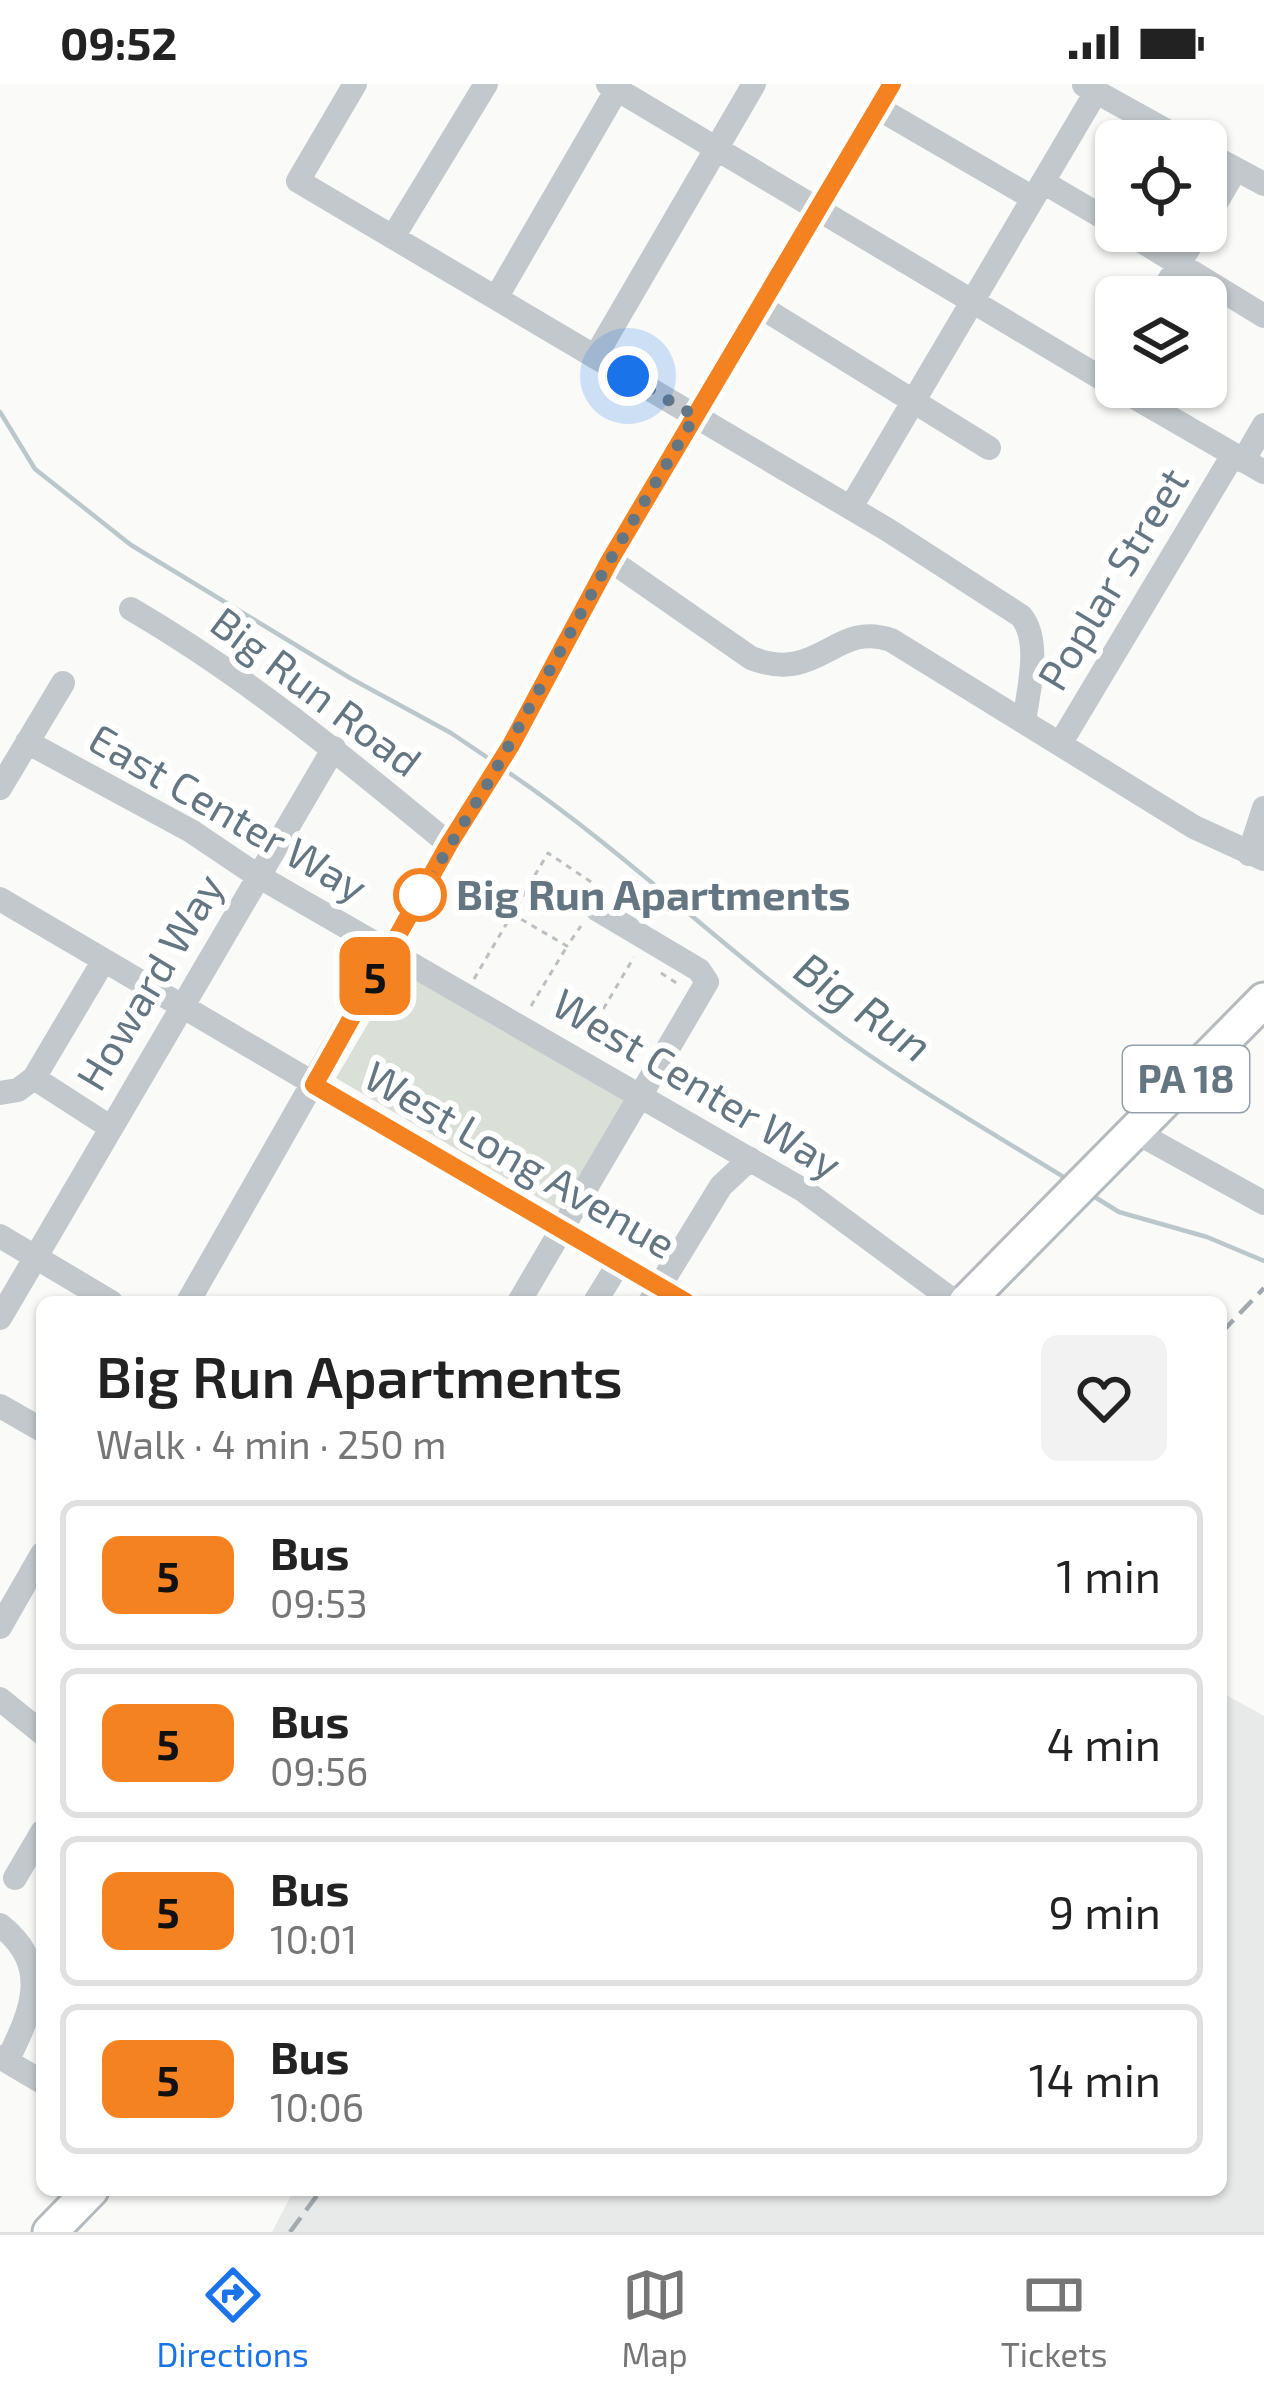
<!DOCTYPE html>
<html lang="en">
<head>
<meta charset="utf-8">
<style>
	:root { --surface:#fff; --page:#f2f2f2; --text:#222; --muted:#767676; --line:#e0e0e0; --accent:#1a73e8 }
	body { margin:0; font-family:"Exo 2",sans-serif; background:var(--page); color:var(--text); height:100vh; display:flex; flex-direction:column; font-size:45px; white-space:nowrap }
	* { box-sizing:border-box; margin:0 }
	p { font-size:39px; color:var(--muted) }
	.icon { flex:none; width:66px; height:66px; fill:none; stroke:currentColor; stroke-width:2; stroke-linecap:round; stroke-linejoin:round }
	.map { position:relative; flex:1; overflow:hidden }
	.panel { position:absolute; left:36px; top:1212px; width:1191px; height:900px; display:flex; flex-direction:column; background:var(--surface); border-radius:18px; box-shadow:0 3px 9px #0004 }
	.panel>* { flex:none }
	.badge { padding:0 24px; border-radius:18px; font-size:42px; line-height:78px }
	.buttons { position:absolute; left:1095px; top:36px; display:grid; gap:24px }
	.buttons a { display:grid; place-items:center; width:132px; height:132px; border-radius:18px; background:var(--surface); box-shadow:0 3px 9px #0004; font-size:60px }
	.you { position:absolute; width:60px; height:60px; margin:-30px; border:9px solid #fff; border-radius:50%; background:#1a73e8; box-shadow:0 0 0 18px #1a73e833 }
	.map>.badge { position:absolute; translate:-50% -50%; box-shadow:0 0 0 6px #fff }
	.round { display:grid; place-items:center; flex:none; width:126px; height:126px; border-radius:18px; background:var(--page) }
	.headline { display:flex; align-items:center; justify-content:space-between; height:204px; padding:0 60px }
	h1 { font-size:57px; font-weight:600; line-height:90px }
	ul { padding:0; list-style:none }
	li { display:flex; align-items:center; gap:36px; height:150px; margin:0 24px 18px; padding:0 36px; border:6px solid var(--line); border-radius:18px }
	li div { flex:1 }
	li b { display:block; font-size:45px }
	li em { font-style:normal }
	li .badge { min-width:132px; font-weight:700; text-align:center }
	.status { display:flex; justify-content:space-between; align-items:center; height:84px; padding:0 60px; background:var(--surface); direction:ltr }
	.status svg { height:33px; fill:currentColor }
	.menu { display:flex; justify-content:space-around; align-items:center; height:168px; border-top:3px solid var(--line); background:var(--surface); font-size:33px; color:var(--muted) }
	.menu a { display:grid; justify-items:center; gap:6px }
	.menu .selected { color:var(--accent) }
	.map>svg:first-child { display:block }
</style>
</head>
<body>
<div class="status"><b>09:52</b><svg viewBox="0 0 49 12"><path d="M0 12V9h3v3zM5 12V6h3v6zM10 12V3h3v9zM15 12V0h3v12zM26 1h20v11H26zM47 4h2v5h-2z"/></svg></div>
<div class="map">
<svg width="1264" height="2148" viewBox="0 0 1264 2148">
	<rect width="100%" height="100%" fill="#fafaf8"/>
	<path fill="#e8e9e9" d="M1221 1608 1264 1632V2148H272L294 2106H1221Z"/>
	<path fill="#dadfd7" d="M402 882 627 1016 561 1127 336 994Z"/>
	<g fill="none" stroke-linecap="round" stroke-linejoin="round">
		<path stroke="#bbc7cb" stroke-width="4.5" d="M0 328 35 385 131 461 350 594 451 649 494 678
			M508 688C619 763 716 858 823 938 901 997 988 1046 1070 1097
			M1090 1110 1119 1128 1207 1153 1264 1177"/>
		<defs>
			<path id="major" d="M966 1218 1264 916
				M50 2148 91 2106"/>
		</defs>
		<use href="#major" stroke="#b5babe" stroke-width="39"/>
		<path stroke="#bbbfc2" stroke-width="3" stroke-dasharray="6 6" stroke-linecap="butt" d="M459 799 567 862 581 842
			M661 889 678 900
			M474 895 548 769 603 806
			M531 922 566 864
			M585 956 634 873"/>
		<path stroke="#c3c8cc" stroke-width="24" d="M355 0 298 97 888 446 1021 532C1042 557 1028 608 1024 638
			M608 0 1116 303
			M1084 1 1185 57
			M878 24 1033 114
			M1206 69 1264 100
			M1043 98 1116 141
			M1206 136 1236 85
			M1125 147 1264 232
			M393 153 486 0
			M1159 213 1199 147
			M496 214 620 0
			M761 223 989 364
			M595 273 754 0
			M1117 303 1264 388
			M1243 377 1264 341
			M851 423 1096 8
			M610 476 751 574C819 601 835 536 891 556L1194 743 1264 775
			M131 525C246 592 346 675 449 760
			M27 658 191 747 258 792 803 1106 955 1218
			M1060 660 1233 371
			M0 704 63 599
			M1249 770 1264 724
			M0 815 685 1218
			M34 994 110 1043
			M0 1009 18 1006 34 994 104 876
			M1134 1047 1264 1119
			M0 1152 111 1218
			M188 1218 449 760 511 661 610 476 892 0
			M519 1218 707 898 699 886 598 826
			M595 1218 619 1179
			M650 1218 721 1102 750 1075
			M0 1234 334 664
			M0 1322 42 1346
			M0 1543 42 1470
			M0 1615 42 1649
			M15 1794 42 1748
			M0 1841C52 1882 32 1927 7 1977
			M0 1973 42 1998"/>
		<use href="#major" stroke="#fff" stroke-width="33"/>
		<path stroke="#a2aab0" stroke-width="4.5" stroke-dasharray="18 9" stroke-linecap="butt" d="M1221 1249 1264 1204
			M290 2148 321 2106"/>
	</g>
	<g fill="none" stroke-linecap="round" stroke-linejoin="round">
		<defs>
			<path id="line" d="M686 1218 314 1001 449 760 511 661 610 476 892 0"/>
		</defs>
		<use href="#line" stroke="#fff" stroke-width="27"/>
		<use href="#line" stroke="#f58220" stroke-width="18"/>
		<path stroke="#657683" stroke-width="12" stroke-dasharray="0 21.6" d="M420 811 491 694 610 476 695 332 628 292"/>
	</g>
	<circle fill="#fff" stroke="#f58220" stroke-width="6" cx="420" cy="811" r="24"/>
	<g text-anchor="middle" stroke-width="12" stroke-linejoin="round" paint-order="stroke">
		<rect fill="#fff" stroke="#939fa8" stroke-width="3" x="1123" y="962" width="126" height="66" rx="9"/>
		<g font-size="39" font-weight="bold" fill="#657683">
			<text x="1186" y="1009">PA 18</text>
		</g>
		<g font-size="42" fill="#657683" stroke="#fff">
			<text transform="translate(1113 495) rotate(-59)" y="15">Poplar Street</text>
			<text transform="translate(316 608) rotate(37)" y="15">Big Run Road</text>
			<text transform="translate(228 729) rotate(30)" y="15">East Center Way</text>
			<text transform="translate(150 898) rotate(-59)" y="15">Howard Way</text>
			<text transform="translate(697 1000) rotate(31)" y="15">West Center Way</text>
			<text transform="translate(520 1076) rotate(30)" y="15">West Long Avenue</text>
		</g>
		<g font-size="42" font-weight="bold" fill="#657683" stroke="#fff" text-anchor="start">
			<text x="456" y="826">Big Run Apartments</text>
		</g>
		<g font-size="45" font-style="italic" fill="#60757c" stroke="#fff">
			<text transform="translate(863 923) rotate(35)" y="16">Big Run</text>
		</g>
	</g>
</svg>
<div class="buttons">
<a><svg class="icon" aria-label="locate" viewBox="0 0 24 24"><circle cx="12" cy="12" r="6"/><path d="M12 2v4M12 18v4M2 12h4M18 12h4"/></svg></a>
<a><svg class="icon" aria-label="layers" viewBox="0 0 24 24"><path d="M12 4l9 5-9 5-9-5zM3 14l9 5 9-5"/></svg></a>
</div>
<div class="you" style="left:628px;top:292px"></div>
<b class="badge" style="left:375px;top:892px;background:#f58220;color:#111">5</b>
<section class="panel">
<div class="headline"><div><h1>Big Run Apartments</h1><p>Walk · 4 min · 250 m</p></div><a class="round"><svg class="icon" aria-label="heart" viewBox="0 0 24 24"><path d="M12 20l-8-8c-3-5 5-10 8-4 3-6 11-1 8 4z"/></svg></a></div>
<ul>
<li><span class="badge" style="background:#f58220;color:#111">5</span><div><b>Bus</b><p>09:53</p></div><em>1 min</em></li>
<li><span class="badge" style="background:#f58220;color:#111">5</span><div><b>Bus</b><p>09:56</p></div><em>4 min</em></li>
<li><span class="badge" style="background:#f58220;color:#111">5</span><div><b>Bus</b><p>10:01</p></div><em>9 min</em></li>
<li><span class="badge" style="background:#f58220;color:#111">5</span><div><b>Bus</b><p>10:06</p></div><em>14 min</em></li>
</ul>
</section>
</div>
<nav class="menu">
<a class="selected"><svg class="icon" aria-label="directions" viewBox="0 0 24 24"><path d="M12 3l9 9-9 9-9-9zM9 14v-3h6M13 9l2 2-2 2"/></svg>Directions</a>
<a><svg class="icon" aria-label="map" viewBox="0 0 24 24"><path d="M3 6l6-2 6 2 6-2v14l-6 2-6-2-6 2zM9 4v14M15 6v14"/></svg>Map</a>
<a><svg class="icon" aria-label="tickets" viewBox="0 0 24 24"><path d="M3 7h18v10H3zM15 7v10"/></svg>Tickets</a>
</nav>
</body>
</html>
